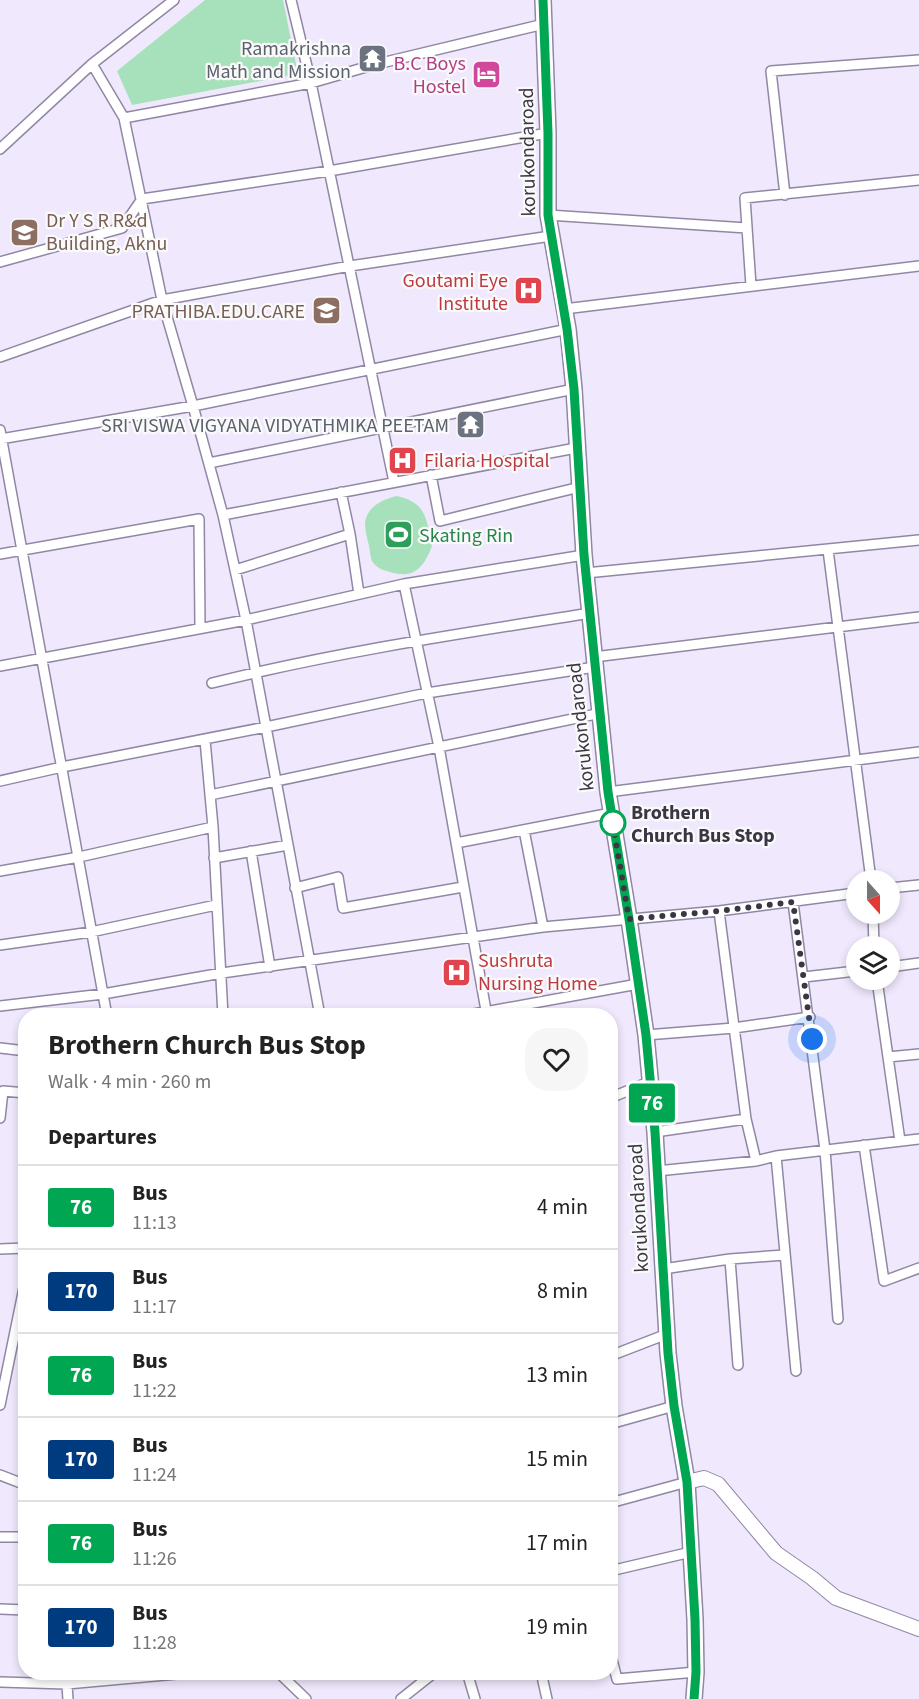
<!DOCTYPE html>
<html lang="en">
<head>
<meta charset="utf-8">
<style>
	:root { --surface:#fff; --page:#f6f6f6; --text:#222; --muted:#767676; --line:#e0e0e0 }
	body { margin:0; font-family:"Source Sans 3",sans-serif; background:var(--page); color:var(--text); height:100vh; display:flex; flex-direction:column; font-size:22px; white-space:nowrap }
	* { box-sizing:border-box; margin:0 }
	p { font-size:20px; color:var(--muted) }
	.icon { flex:none; width:33px; height:33px; fill:none; stroke:currentColor; stroke-width:2; stroke-linecap:round; stroke-linejoin:round }
	.map { position:relative; flex:1; overflow:hidden }
	.details { position:absolute; left:18px; top:1008px; width:600px; height:672px; display:flex; flex-direction:column; background:var(--surface); border-radius:24px; box-shadow:0 3px 9px #0003 }
	.details>* { flex:none }
	.badge { padding:0 12px; border-radius:4px; font-size:21px; line-height:39px }
	.needle { width:39px; rotate:159deg }
	.controls { position:absolute; left:846px; top:870px; display:grid; gap:12px }
	.controls a { display:grid; place-items:center; width:54px; height:54px; border-radius:50%; background:var(--surface); box-shadow:0 3px 9px #0003; font-size:30px }
	.you { position:absolute; width:30px; height:30px; margin:-15px; border:4px solid #fff; border-radius:50%; background:#1a73e8; box-shadow:0 0 0 9px #1a73e833 }
	.map>.badge { position:absolute; translate:-50% -50%; box-shadow:0 0 0 3px #fff }
	h2 { padding:0 30px; font-size:22px; line-height:54px }
	.round { display:grid; place-items:center; flex:none; width:63px; height:63px; border-radius:24px; background:var(--page) }
	.headline { display:flex; align-items:center; justify-content:space-between; height:102px; padding:0 30px }
	h1 { font-size:28px; font-weight:700; line-height:45px }
	ul { padding:0; list-style:none }
	li { display:flex; align-items:center; gap:18px; height:84px; padding:0 30px; border-top:2px solid var(--line) }
	li div { flex:1 }
	li b { display:block; font-size:22px }
	li em { font-style:normal }
	li .badge { min-width:66px; font-weight:700; text-align:center }
	.map>svg:first-child { display:block }
</style>
</head>
<body>
<div class="map">
<svg width="919" height="1699" viewBox="0 0 919 1699">
	<rect width="100%" height="100%" fill="#f0e9fd"/>
	<path fill="#a7e1bb" d="M205 0H283L298 74 132 105 117 71Z
		M397 496C428 503 426 520 432 546 423 570 412 580 387 571 381 570 375 566 372 561 370 556 370 548 368 542 367 537 365 530 365 524 366 507 383 499 397 496Z"/>
	<g fill="none" stroke-linecap="round" stroke-linejoin="round">
		<defs>
			<path id="minor" d="M291 0 311 83 394 482
				M92 64 124 118 162 300 193 406 223 515 246 620 320 1016
				M124 118 311 83 373 65 544 24
				M0 149 92 64 174 0
				M785 195 771 71 919 60
				M548 215 747 228
				M0 262 122 228 142 199 329 171 548 133
				M751 286 745 198 919 180
				M564 309 919 266
				M0 357 162 300 350 266 551 236
				M0 430 107 1016
				M0 439 193 406 568 329
				M209 463 574 389
				M431 475 440 521 580 487
				M341 492 350 534 359 594
				M223 515 576 448
				M828 550 871 880
				M0 554 199 519 200 627
				M235 570 350 534
				M586 573 919 540
				M404 584 439 747 487 1016
				M594 657 919 617
				M0 666 246 620 404 584 584 555
				M212 683C336 652 464 633 591 613
				M205 740 213 827 223 1016
				M0 781 62 767 266 727 427 693 595 667
				M608 792 919 752
				M210 795 601 713
				M524 830 543 927
				M456 843 611 813
				M251 851 270 967
				M214 858 288 845
				M0 871 79 857 213 827
				M295 888 338 877 343 908 463 887
				M890 888 919 885
				M793 902 825 1150 838 1319
				M719 911 746 1119 756 1161
				M873 914 874 946
				M0 945 91 932 216 905
				M890 967 919 963
				M804 977 856 971
				M877 980 900 1141
				M0 1006 103 994 222 973 543 927 719 911 856 893
				M463 1016 638 984
				M646 1035 734 1028 810 1017
				M0 1048 26 1051
				M888 1057 919 1054
				M610 1098 649 1082
				M0 1118 3 1091 26 1093
				M655 1132 746 1119
				M864 1145 884 1281 919 1268
				M776 1156 796 1371
				M657 1171 756 1161 776 1156 919 1139
				M0 1249 26 1248
				M730 1259 738 1365
				M663 1269 730 1259 784 1255
				M610 1356 667 1334
				M0 1405 26 1278
				M610 1424 674 1406
				M0 1475 26 1485
				M610 1503 687 1482
				M0 1537H26
				M610 1571 691 1552
				M0 1609 26 1610
				M610 1652 617 1679 696 1672
				M66 1672 68 1699
				M278 1672 306 1699
				M467 1672 475 1699
				M541 1672 547 1699
				M0 1682 67 1684 199 1672
				M401 1699 435 1672"/>
			<path id="secondary" d="M687 1482 704 1478 718 1484 776 1553 812 1578 836 1598 919 1629"/>
			<path id="primary" d="M543 0 548 133V215L568 329 574 389 584 555 608 792 629 919 646 1035 655 1132 668 1353 674 1406 687 1482 695 1619 696 1672 694 1699"/>
		</defs>
		<use href="#minor" stroke="#9187a4" stroke-width="12"/>
		<use href="#secondary" stroke="#9187a4" stroke-width="16"/>
		<use href="#primary" stroke="#9187a4" stroke-width="18"/>
		<use href="#minor" stroke="#fff" stroke-width="9"/>
		<use href="#secondary" stroke="#fff" stroke-width="14"/>
		<use href="#primary" stroke="#fff" stroke-width="15"/>
	</g>
	<g fill="none" stroke-linecap="round" stroke-linejoin="round">
		<defs>
			<path id="line" d="M543 0 548 133V215L567 329 574 389 584 555 608 792 629 919 646 1035 655 1132 668 1353 674 1406 687 1482 695 1619 696 1672 694 1699"/>
		</defs>
		<use href="#line" stroke="#fff" stroke-width="14"/>
		<use href="#line" stroke="#00a651" stroke-width="9"/>
		<path stroke="#3b3643" stroke-width="6" stroke-dasharray="0 10.8" d="M613 823 611 813 629 919 719 911 793 902 812 1039"/>
	</g>
	<defs>
		<symbol id="temple-square" viewBox="-11 -11 22 22"><rect x="-9" y="-9" width="18" height="18" rx="4" fill="#6b7280" stroke="#fafafa"/><path d="M0-6L5-2H3V0L6.5 2.5H4V6H1.5V3h-3V6H-4V2.5H-6.5L-3 0V-2H-5Z" fill="#fff"/></symbol>
		<symbol id="hotel-square" viewBox="-11 -11 22 22"><rect x="-9" y="-9" width="18" height="18" rx="4" fill="#d1479c" stroke="#fafafa"/><path d="M-6-4.5h1.5V1H6V5H4.5V3h-9V5H-6ZM-4 0a1.8 1.8 0 1 1 3.6 0ZM.5 0V-2.5h3Q6-2.5 6 0Z" fill="#fff"/></symbol>
		<symbol id="university-square" viewBox="-11 -11 22 22"><rect x="-9" y="-9" width="18" height="18" rx="4" fill="#8d6e63" stroke="#fafafa"/><path d="M0-5L7-2L0 1L-7-2ZM-4 1L0 2.5L4 1V4Q0 6-4 4Z" fill="#fff"/></symbol>
		<symbol id="hospital-square" viewBox="-11 -11 22 22"><rect x="-9" y="-9" width="18" height="18" rx="4" fill="#e0444e" stroke="#fafafa"/><path d="M-5-5h3v3.5h4V-5h3V5h-3V1.5h-4V5h-3Z" fill="#fff"/></symbol>
		<symbol id="school-square" viewBox="-11 -11 22 22"><rect x="-9" y="-9" width="18" height="18" rx="4" fill="#8d6e63" stroke="#fafafa"/><path d="M0-5L7-2L0 1L-7-2ZM-4 1L0 2.5L4 1V4Q0 6-4 4Z" fill="#fff"/></symbol>
		<symbol id="stadium-square" viewBox="-11 -11 22 22"><rect x="-9" y="-9" width="18" height="18" rx="4" fill="#2e9e5b" stroke="#fafafa"/><path d="M0-5a6.5 5 0 1 0 0 10a6.5 5 0 1 0 0-10ZM-3.5-1.8h7v3.6h-7Z" fill="#fff"/></symbol>
	</defs>
	<g fill-rule="evenodd">
		<use href="#temple-square" x="356" y="42" width="33" height="33"/>
		<use href="#hotel-square" x="470" y="58" width="33" height="33"/>
		<use href="#university-square" x="8" y="216" width="33" height="33"/>
		<use href="#hospital-square" x="512" y="274" width="33" height="33"/>
		<use href="#school-square" x="310" y="294" width="33" height="33"/>
		<use href="#temple-square" x="454" y="408" width="33" height="33"/>
		<use href="#hospital-square" x="386" y="444" width="33" height="33"/>
		<use href="#stadium-square" x="382" y="518" width="33" height="33"/>
		<use href="#hospital-square" x="440" y="956" width="33" height="33"/>
	</g>
	<circle fill="#fff" stroke="#00a651" stroke-width="3" cx="613" cy="823" r="12"/>
	<g text-anchor="middle" stroke-width="4.5" stroke-linejoin="round" paint-order="stroke">
		<g font-size="20" fill="#5b616d" stroke="#fafafa" text-anchor="end">
			<text x="351" y="55">Ramakrishna<tspan x="351" dy="23">Math and Mission</tspan></text>
			<text x="449" y="432">SRI VISWA VIGYANA VIDYATHMIKA PEETAM</text>
		</g>
		<g font-size="20" fill="#b23c85" stroke="#fafafa" text-anchor="end">
			<text x="466" y="70">B.C Boys<tspan x="466" dy="23">Hostel</tspan></text>
		</g>
		<g font-size="20" fill="#3b3643" stroke="#fafafa">
			<text transform="translate(527 152) rotate(-91)" y="7">korukondaroad</text>
			<text transform="translate(580 727) rotate(-96)" y="7">korukondaroad</text>
			<text transform="translate(638 1208) rotate(-93)" y="7">korukondaroad</text>
		</g>
		<g font-size="20" fill="#785e54" stroke="#fafafa" text-anchor="start">
			<text x="46" y="227">Dr Y S R R&amp;d<tspan x="46" dy="23">Building, Aknu</tspan></text>
			<text x="305" y="318" text-anchor="end">PRATHIBA.EDU.CARE</text>
		</g>
		<g font-size="20" fill="#be3a42" stroke="#fafafa" text-anchor="start">
			<text x="508" y="287" text-anchor="end">Goutami Eye<tspan x="508" dy="23">Institute</tspan></text>
			<text x="424" y="467">Filaria Hospital</text>
			<text x="478" y="967">Sushruta<tspan x="478" dy="23">Nursing Home</tspan></text>
		</g>
		<g font-size="20" fill="#27864d" stroke="#fafafa" text-anchor="start">
			<text x="419" y="542">Skating Rin</text>
		</g>
		<g font-size="20" font-weight="bold" fill="#3b3643" stroke="#fafafa" text-anchor="start">
			<text x="631" y="819">Brothern<tspan x="631" dy="23">Church Bus Stop</tspan></text>
		</g>
	</g>
</svg>
<div class="controls">
<a><svg class="needle" viewBox="-14 -14 28 28"><path d="M0-13l5 13h-10z" fill="#e53935"/><path d="M0 13l5-13h-10z" fill="#767676"/></svg></a>
<a><svg class="icon" aria-label="layers" viewBox="0 0 24 24"><path d="M12 4l9 5-9 5-9-5zM3 14l9 5 9-5"/></svg></a>
</div>
<div class="you" style="left:812px;top:1039px"></div>
<b class="badge" style="left:652px;top:1103px;background:#00a651;color:#fff">76</b>
<section class="details">
<div class="headline"><div><h1>Brothern Church Bus Stop</h1><p>Walk · 4 min · 260 m</p></div><a class="round"><svg class="icon" aria-label="heart" viewBox="0 0 24 24"><path d="M12 20l-8-8c-3-5 5-10 8-4 3-6 11-1 8 4z"/></svg></a></div>
<h2>Departures</h2>
<ul>
<li><span class="badge" style="background:#00a651;color:#fff">76</span><div><b>Bus</b><p>11:13</p></div><em>4 min</em></li>
<li><span class="badge" style="background:#003b80;color:#fff">170</span><div><b>Bus</b><p>11:17</p></div><em>8 min</em></li>
<li><span class="badge" style="background:#00a651;color:#fff">76</span><div><b>Bus</b><p>11:22</p></div><em>13 min</em></li>
<li><span class="badge" style="background:#003b80;color:#fff">170</span><div><b>Bus</b><p>11:24</p></div><em>15 min</em></li>
<li><span class="badge" style="background:#00a651;color:#fff">76</span><div><b>Bus</b><p>11:26</p></div><em>17 min</em></li>
<li><span class="badge" style="background:#003b80;color:#fff">170</span><div><b>Bus</b><p>11:28</p></div><em>19 min</em></li>
</ul>
</section>
</div>
</body>
</html>
